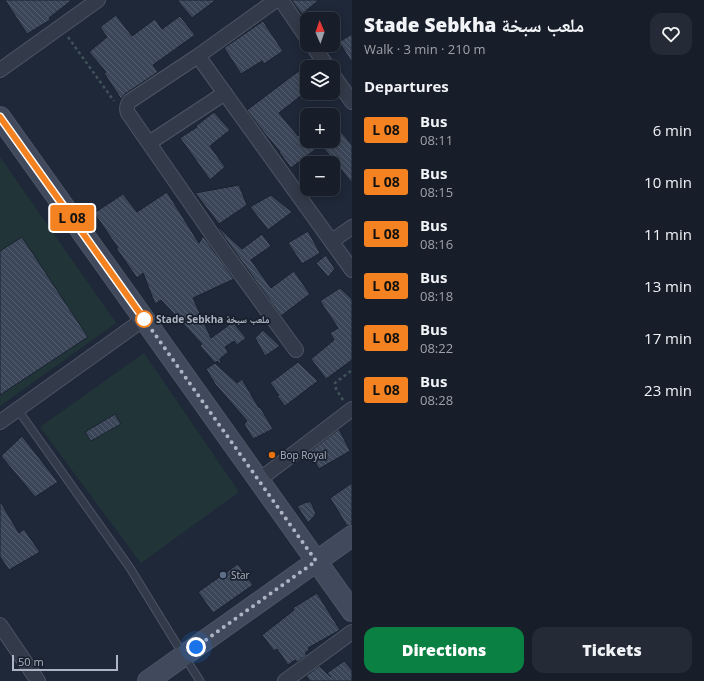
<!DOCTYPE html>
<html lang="en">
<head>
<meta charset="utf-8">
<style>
	:root { --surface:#171e2a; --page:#242b36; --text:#f1f3f6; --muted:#9ea2a8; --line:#363c47; --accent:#0b8043 }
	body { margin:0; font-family:"Open Sans","Noto Naskh Arabic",sans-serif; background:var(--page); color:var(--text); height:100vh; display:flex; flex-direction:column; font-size:15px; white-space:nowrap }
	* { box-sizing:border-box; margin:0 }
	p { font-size:13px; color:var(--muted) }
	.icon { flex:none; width:22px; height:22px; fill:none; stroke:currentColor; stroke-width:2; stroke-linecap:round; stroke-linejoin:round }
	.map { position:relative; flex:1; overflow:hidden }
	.drawer { display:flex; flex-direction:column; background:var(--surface); width:352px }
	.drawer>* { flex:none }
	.badge { padding:0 8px; border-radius:3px; font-size:14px; line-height:26px }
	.needle { width:26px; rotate:358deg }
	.buttons { position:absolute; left:300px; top:12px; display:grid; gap:8px }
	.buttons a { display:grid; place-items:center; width:40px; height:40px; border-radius:8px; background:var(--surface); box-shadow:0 2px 10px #0003,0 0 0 1px var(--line); font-size:20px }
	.scale { position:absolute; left:12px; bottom:10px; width:106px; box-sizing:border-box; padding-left:4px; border:2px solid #adb5c5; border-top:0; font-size:11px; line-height:14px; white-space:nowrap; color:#adb5c5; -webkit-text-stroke:3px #19202d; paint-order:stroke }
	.you { position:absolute; width:20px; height:20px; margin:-10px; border:3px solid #fff; border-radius:50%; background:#1a73e8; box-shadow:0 0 0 6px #1a73e833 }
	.map>.badge { position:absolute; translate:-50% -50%; box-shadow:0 0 0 2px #fff }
	h2 { padding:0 12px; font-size:15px; line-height:36px }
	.round { display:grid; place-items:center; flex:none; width:42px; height:42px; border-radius:12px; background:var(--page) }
	.headline { display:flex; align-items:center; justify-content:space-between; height:68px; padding:0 12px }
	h1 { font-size:19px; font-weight:800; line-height:30px }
	.cta { display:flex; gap:8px; margin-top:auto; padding:8px 12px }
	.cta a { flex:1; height:46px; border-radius:12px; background:var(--accent); color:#fff; font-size:16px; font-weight:800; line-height:46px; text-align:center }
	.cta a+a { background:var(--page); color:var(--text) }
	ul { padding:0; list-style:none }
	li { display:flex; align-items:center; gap:12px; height:52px; padding:0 12px }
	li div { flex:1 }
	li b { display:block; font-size:15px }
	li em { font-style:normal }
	li .badge { min-width:44px; font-weight:700; text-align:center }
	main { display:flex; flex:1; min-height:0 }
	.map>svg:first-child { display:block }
</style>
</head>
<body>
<main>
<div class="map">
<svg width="352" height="681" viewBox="0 0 352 681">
	<defs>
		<pattern id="building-back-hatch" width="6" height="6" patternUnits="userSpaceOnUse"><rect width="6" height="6" fill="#3b4658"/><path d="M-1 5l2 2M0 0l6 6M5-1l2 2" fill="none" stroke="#555e6e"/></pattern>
	</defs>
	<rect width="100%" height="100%" fill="#1f2838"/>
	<path fill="#213539" d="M0 157 116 323 0 406Z
		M144 353 239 492 141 563 40 427Z"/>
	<path fill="url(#building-back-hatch)" stroke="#1a222f" d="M5 0H72L49 18 50 20 27 34Z
		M177 0H216L192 18Z
		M291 0H319L302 14Z
		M116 15 132 36 155 19 162 29 180 16 195 35 153 65 158 72 125 94 121 99 104 73 106 72 89 52 107 37 100 27Z
		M263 21 283 51 264 64 262 61 241 74 224 48Z
		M352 34V63L339 42Z
		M300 70 307 79V91L279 113 298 136 307 128V141H333V122L352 145V183L321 145 291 168 279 152H280L261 129 247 110Z
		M214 112 230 130 210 146 225 167 210 180 180 138 197 127 196 126Z
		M239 185 247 205 219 224 195 193Z
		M167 192 199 243 203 236 234 279 193 298 211 338 233 322 246 338 237 345 234 341 225 347 228 352 220 359 221 363 220 364 217 361 215 363 200 346 202 344 161 300 155 304 143 273 137 278 116 248H118L94 213 123 194 137 212Z
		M271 195 292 212 268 230 250 207Z
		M215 224 242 249 262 234 271 246 251 260 271 288 294 271 310 294 281 316Z
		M308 231 320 253 302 264 288 243Z
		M22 237 88 337 0 395V251Z
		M326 255 335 269 328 277 316 263Z
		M340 288 352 299V360L326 379 311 359 334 340 330 333 338 328 320 301Z
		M263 330 280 346 265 356 255 338Z
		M298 362 318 381 285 406 277 396 279 395 270 383Z
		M215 363 237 383 242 379 259 408 260 407 273 429 253 439 244 424 247 421 215 384 206 369Z
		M115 414 121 424 91 441 85 432Z
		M339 429 350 451 319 469 309 452Z
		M22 436 58 482 35 497 1 456Z
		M352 483V525L347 526 330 498Z
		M0 501 19 533 24 529 40 552 9 570 0 557Z
		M307 502H311L316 514 308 523 297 506Z
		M238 564 253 585 213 613 198 592Z
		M317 593 340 630 308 648 309 650 305 653 307 655 297 662 295 660 288 665 277 649 274 651 262 635 294 610 293 608Z
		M344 661 352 670V681H310L306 676 319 666 331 677 327 673Z"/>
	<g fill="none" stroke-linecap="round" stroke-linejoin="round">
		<defs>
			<path id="lane" d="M18 410 130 568 184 656 200 681"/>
			<path id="street" d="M276 0 198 56 130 101C127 105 126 108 128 113L223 250 296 350
				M281 0 307 38
				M312 45 328 67
				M198 56 352 270
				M0 70 98 0
				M333 75 352 102
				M149 143 225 93
				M332 241 352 227
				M0 422 144 319
				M259 480 352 409
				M0 625 38 681
				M285 681 352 632"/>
			<path id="secondary" d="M0 117 352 611
				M148 681 352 536"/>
		</defs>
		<use href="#lane" stroke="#4d5563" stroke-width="9"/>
		<use href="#street" stroke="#4d5563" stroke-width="16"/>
		<use href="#secondary" stroke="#4d5563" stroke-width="22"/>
		<path stroke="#3f5257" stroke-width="2.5" stroke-dasharray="3 3" stroke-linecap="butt" d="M68 37 114 101
			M343 400 336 389 335 383 352 370"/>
		<use href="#lane" stroke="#333a49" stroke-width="7"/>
		<use href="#street" stroke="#333a49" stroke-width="14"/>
		<use href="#secondary" stroke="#41495c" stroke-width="20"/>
	</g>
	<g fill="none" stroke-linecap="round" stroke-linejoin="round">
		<defs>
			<path id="line" d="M0 117 144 319"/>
		</defs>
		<use href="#line" stroke="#fff" stroke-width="9"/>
		<use href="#line" stroke="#f58220" stroke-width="6"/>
		<path stroke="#adb5c5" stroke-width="4" stroke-dasharray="0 7.2" d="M144 319 316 561 196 647"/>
	</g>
	<circle fill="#fff" stroke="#f58220" stroke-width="2" cx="144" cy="319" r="8"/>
	<circle fill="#e8710a" stroke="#19202d" stroke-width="1.5" cx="272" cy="455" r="4"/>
	<circle fill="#5c6f8a" stroke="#19202d" stroke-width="1.5" cx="223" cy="575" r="4"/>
	<g text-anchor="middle" stroke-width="3.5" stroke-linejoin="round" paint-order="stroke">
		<g font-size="10" font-weight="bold" fill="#adb5c5" stroke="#19202d" text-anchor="start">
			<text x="156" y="323">Stade Sebkha ملعب سبخة</text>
		</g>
		<g font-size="10" fill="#adb5c5" stroke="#19202d" text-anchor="start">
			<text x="280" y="459">Bop Royal</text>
			<text x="231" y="579">Star</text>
		</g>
	</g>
</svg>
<div class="buttons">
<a><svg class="needle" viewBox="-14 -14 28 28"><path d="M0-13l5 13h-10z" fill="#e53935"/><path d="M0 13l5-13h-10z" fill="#9ea2a8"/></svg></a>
<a><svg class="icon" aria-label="layers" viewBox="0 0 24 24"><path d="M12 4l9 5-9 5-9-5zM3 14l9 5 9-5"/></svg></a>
<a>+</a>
<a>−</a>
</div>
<div class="scale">50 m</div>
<div class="you" style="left:196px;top:647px"></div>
<b class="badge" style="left:72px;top:218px;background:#f58220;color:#111">L 08</b>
</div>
<section class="drawer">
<div class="headline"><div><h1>Stade Sebkha ملعب سبخة</h1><p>Walk · 3 min · 210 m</p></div><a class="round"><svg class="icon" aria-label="heart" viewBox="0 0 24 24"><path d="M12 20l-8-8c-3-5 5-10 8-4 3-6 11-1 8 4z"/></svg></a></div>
<h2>Departures</h2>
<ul>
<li><span class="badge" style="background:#f58220;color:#111">L 08</span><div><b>Bus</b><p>08:11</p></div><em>6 min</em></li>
<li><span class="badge" style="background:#f58220;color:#111">L 08</span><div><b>Bus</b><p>08:15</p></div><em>10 min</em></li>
<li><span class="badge" style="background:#f58220;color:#111">L 08</span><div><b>Bus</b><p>08:16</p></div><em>11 min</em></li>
<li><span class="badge" style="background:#f58220;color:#111">L 08</span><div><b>Bus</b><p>08:18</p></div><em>13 min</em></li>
<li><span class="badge" style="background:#f58220;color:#111">L 08</span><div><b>Bus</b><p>08:22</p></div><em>17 min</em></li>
<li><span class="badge" style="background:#f58220;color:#111">L 08</span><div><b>Bus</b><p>08:28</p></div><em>23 min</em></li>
</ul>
<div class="cta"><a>Directions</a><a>Tickets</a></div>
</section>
</main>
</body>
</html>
